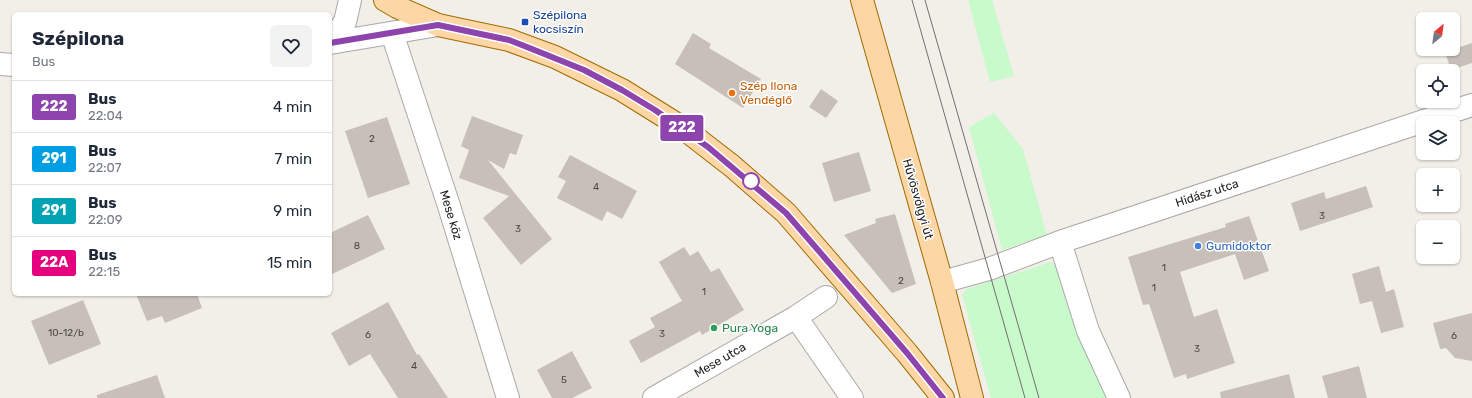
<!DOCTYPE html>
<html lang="en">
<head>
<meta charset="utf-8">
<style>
	:root { --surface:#fff; --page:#f2f2f3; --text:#1f2937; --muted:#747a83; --line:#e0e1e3 }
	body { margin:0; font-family:Rubik,sans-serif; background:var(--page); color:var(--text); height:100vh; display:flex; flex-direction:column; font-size:15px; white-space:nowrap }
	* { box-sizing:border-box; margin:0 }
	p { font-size:13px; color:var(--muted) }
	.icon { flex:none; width:22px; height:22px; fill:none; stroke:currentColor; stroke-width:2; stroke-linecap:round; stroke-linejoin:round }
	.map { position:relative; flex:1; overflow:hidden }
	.details { position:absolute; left:12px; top:12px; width:320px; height:284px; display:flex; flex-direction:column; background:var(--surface); border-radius:6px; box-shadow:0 1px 3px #0004 }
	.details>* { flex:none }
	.badge { padding:0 8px; border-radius:3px; font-size:14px; line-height:26px }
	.needle { width:26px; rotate:29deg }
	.buttons { position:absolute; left:1416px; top:12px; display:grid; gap:8px }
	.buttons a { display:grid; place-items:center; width:44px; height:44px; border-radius:6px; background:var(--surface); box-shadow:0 1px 3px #0004; font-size:20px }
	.map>.badge { position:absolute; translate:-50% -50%; box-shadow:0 0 0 2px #fff }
	.round { display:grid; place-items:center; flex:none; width:42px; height:42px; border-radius:6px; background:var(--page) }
	.headline { display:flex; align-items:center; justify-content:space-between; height:68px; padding:0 20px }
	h1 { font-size:19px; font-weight:700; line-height:30px }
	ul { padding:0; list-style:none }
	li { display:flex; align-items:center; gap:12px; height:52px; padding:0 20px; border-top:1px solid var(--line) }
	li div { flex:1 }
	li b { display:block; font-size:15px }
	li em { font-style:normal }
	li .badge { min-width:44px; font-weight:700; text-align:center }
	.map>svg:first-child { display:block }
</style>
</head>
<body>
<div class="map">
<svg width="1472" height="398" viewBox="0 0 1472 398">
	<rect width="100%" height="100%" fill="#f2efe9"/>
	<path fill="#c8facc" d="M968 0H992L1014 76 990 82Z
		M994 113 1023 149 1047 235 1002 250 969 127Z
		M1051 262 1057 265 1108 398H991L962 295 967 289Z"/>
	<path fill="#c7bfb8" d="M693 33 711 44 709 48 761 79 743 108 675 64Z
		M1472 43V63L1451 70 1445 52Z
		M821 89 838 101 826 118 809 107Z
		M472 116 523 135 516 155 510 153 504 169 488 160 552 239 521 265 483 218 509 196 459 178 469 150 461 146Z
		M387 117 410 184 368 198 345 131Z
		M859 152 871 191 834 202 822 163Z
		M570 155 637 191 622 219 607 211 602 221 557 198 566 181 558 177Z
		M1366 186 1373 207 1300 231 1291 203 1324 192 1326 199Z
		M895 214 916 284 892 293 844 235 876 223 875 219Z
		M368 215 385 249 330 275V233Z
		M1249 216 1269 271 1244 280 1235 254 1180 272 1194 317 1217 309 1235 363 1187 379 1186 374 1174 378 1149 304 1143 305 1128 257 1226 227 1225 224Z
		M684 247 690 256 698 251 711 272 719 268 744 310 702 335 700 331 641 363 629 341 655 327 650 318 682 301 659 262Z
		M1379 266 1386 292 1394 289 1404 327 1381 333 1372 301 1360 304 1352 274Z
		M136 294H197L202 308 165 323 162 316 147 321Z
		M83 300 101 344 49 365 31 321Z
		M388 302 417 355 419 354 448 398H398L370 354 349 366 331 333Z
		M1472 313V361L1455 358 1446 348 1440 349 1433 323Z
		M572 351 592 388 572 398H552L537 370Z
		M1359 366 1367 398H1328L1322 376Z
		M1289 374 1295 398H1221L1220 392Z
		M157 375 165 398H97V395Z"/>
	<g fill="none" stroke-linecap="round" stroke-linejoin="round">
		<defs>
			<path id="minor" d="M392 33 449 206 508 398
				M330 42 345 22 350 0
				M330 43 438 25
				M0 64 14 65
				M1060 242 1088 331 1119 398
				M942 282 989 269 1060 242 1472 105
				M796 317 852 398
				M654 398 796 317 826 297"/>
			<path id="major" d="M385 0 397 7 438 25 509 40 555 57 622 90 683 128 732 166 786 213 907 353 943 398
				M862 0 942 282 972 398"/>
		</defs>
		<use href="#minor" stroke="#a9a9a9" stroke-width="24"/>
		<use href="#major" stroke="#a06b00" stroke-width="24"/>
		<use href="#minor" stroke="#fff" stroke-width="22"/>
		<use href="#major" stroke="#fcd6a4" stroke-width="22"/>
		<path stroke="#707070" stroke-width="1" d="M912 0 1025 398
			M925 0 1039 398"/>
	</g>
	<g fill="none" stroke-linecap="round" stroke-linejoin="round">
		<defs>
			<path id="line" d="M330 43 438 25 509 40 532 49 584 70 622 90 655 110 708 147 786 213 907 353 943 398"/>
		</defs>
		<use href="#line" stroke="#fff" stroke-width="9"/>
		<use href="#line" stroke="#8e44ad" stroke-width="6"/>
	</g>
	<rect fill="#1a4fb4" stroke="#fff" stroke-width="1.5" x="521" y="18" width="8" height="8" rx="2"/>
	<circle fill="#e8710a" stroke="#fff" stroke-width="1.5" cx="732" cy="93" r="4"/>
	<circle fill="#fff" stroke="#8e44ad" stroke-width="2" cx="751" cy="181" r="8"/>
	<circle fill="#3f7fe0" stroke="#fff" stroke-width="1.5" cx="1198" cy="246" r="4"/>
	<circle fill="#2e9e5b" stroke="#fff" stroke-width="1.5" cx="714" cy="328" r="4"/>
	<g text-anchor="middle" stroke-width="3" stroke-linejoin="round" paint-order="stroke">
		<g font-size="10" fill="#4b4948">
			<text x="372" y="142">2</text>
			<text x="596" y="190">4</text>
			<text x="1322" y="219">3</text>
			<text x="518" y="232">3</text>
			<text x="357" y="249">8</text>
			<text x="1164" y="271">1</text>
			<text x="901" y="284">2</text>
			<text x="1154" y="291">1</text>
			<text x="704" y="295">1</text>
			<text x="66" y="336">10-12/b</text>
			<text x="662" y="337">3</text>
			<text x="368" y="338">6</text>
			<text x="1454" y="339">6</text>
			<text x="1197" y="352">3</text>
			<text x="414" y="369">4</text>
			<text x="564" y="383">5</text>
		</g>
		<g font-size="12" fill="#164399" stroke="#fff" text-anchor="start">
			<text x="533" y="19">Szépilona<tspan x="533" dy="14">kocsiszín</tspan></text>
		</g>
		<g font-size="12" fill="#c56008" stroke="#fff" text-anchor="start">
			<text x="740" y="90">Szép Ilona<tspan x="740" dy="14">Vendéglő</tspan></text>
		</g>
		<g font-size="12" fill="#222" stroke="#fff">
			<text transform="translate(1207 193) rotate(-18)" y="4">Hidász utca</text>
			<text transform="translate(918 199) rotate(74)" y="4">Hűvösvölgyi út</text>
			<text transform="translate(451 215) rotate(73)" y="4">Mese köz</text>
			<text transform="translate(720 360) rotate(-30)" y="4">Mese utca</text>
		</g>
		<g font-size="12" fill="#366cbe" stroke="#fff" text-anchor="start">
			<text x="1206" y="250">Gumidoktor</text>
		</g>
		<g font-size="12" fill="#27864d" stroke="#fff" text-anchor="start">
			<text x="722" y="332">Pura Yoga</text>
		</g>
	</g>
</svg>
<div class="buttons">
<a><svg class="needle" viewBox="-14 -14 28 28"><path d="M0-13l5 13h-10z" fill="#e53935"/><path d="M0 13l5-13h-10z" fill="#747a83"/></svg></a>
<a><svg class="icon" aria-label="locate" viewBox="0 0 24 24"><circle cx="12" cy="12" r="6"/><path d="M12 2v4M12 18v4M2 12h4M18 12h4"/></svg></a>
<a><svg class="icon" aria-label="layers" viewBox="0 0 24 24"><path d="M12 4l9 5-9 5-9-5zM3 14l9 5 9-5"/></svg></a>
<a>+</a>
<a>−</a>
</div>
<b class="badge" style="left:682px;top:128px;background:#8e44ad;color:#fff">222</b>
<section class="details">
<div class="headline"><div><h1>Szépilona</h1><p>Bus</p></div><a class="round"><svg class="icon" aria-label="heart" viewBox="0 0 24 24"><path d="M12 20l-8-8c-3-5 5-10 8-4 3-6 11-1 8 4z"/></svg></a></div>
<ul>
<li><span class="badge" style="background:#8e44ad;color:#fff">222</span><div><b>Bus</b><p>22:04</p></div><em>4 min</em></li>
<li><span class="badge" style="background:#009ee3;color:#fff">291</span><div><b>Bus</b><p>22:07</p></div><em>7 min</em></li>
<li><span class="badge" style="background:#00a3b4;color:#fff">291</span><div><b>Bus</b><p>22:09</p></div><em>9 min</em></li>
<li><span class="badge" style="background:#e6007e;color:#fff">22A</span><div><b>Bus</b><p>22:15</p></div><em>15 min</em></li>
</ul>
</section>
</div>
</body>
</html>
